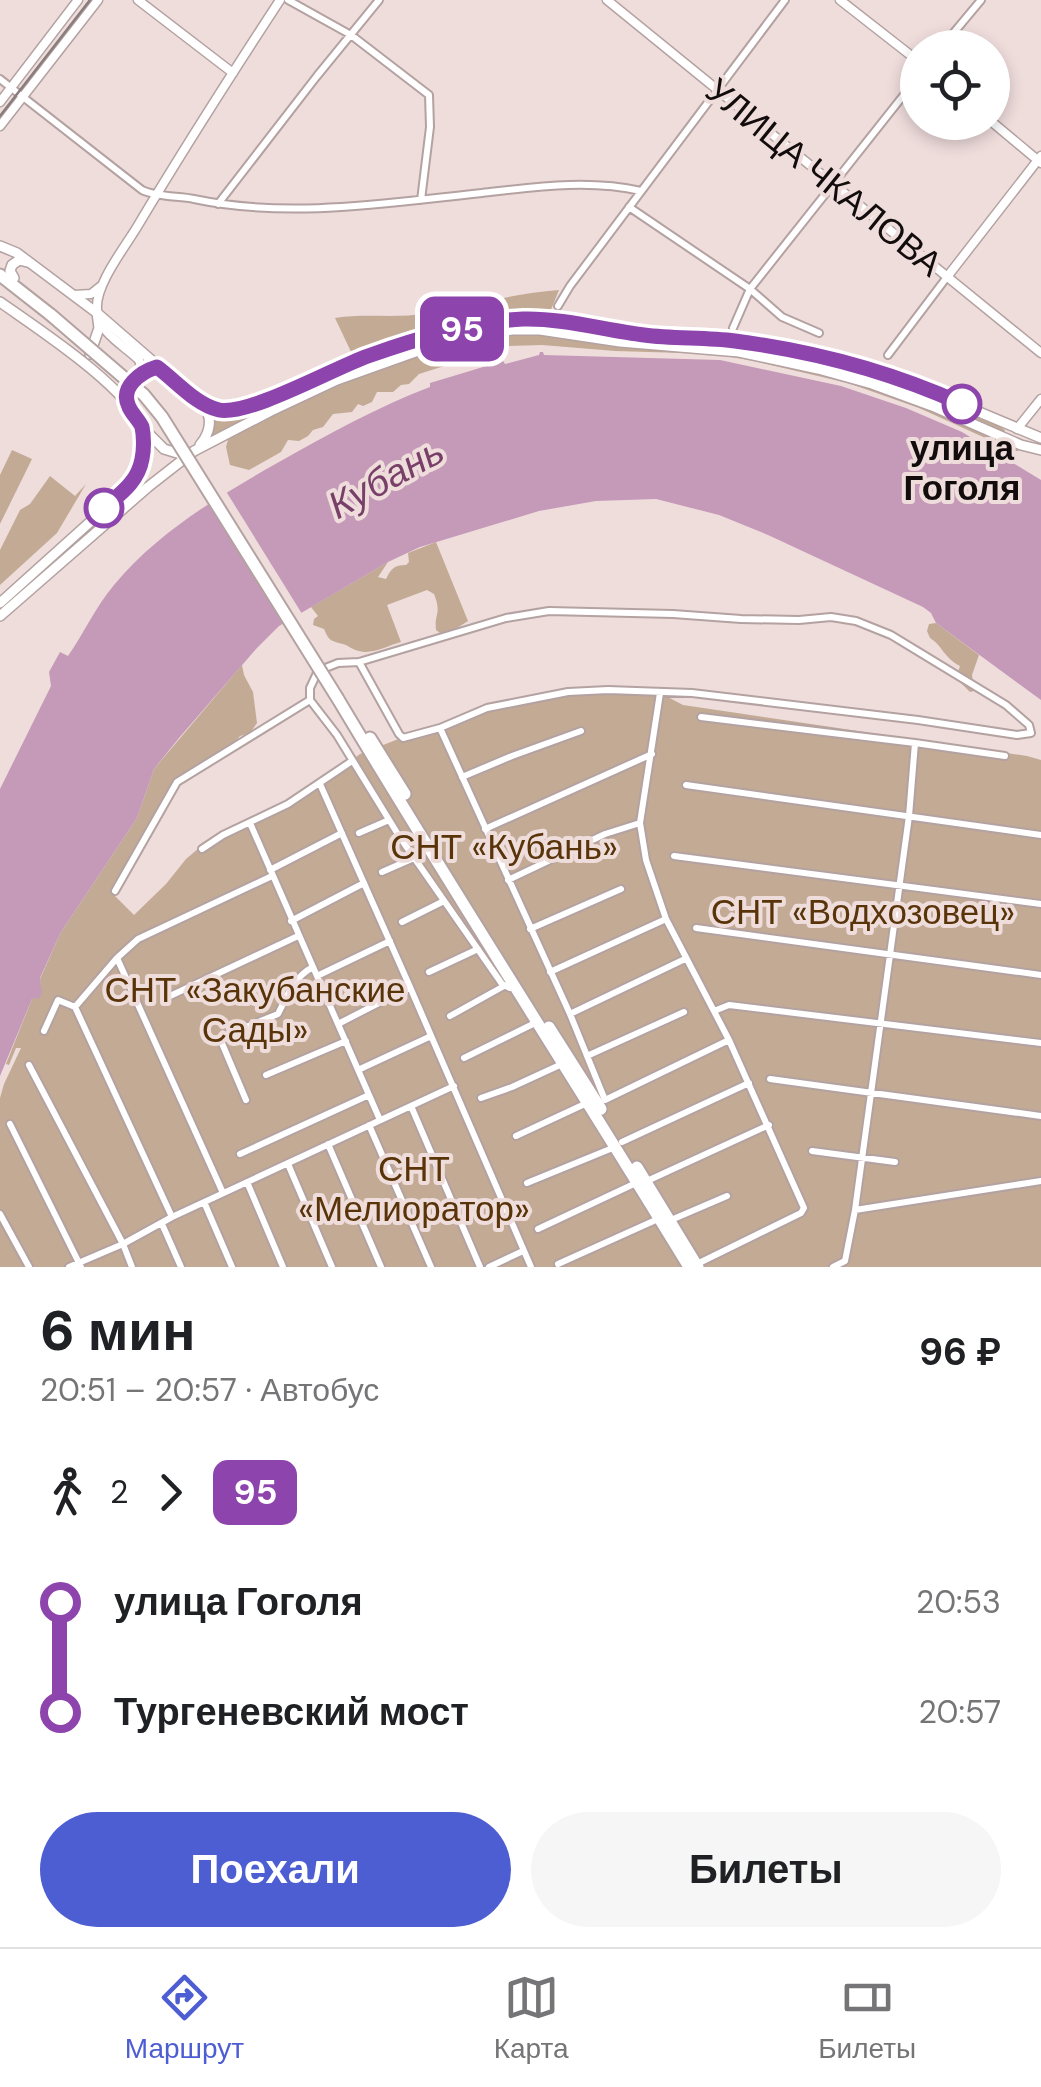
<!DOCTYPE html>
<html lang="ru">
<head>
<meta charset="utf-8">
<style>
	:root { --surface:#fff; --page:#f6f6f6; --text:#202124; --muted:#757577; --line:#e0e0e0; --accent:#4d5dd2 }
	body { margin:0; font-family:"DM Sans",sans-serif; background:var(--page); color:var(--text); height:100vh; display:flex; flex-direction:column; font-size:38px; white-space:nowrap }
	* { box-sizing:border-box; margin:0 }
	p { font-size:32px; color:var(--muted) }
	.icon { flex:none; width:55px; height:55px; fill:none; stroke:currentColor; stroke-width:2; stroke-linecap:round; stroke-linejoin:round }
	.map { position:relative; height:1267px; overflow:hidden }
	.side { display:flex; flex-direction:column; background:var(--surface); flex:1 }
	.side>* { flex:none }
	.badge { padding:0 20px; border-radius:15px; font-size:35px; line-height:65px }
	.buttons { position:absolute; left:900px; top:30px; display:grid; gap:20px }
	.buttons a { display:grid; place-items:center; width:110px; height:110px; border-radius:50%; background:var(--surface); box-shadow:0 5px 15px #0003; font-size:50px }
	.map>.badge { position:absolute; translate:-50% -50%; box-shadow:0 0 0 5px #fff }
	.legs { display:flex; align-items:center; gap:15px; height:110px; padding:0 40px; font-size:32px }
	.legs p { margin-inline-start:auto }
	.head { display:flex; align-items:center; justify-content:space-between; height:170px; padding:0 40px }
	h1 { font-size:55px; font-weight:800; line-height:75px }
	.cta { display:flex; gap:20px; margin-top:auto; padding:20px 40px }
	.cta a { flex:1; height:115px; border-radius:60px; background:var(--accent); color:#fff; font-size:40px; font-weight:800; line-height:115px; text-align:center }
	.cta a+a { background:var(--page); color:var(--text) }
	ul { padding:0 40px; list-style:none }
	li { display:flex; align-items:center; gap:35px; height:110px; font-size:38px }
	li i { display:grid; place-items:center; width:15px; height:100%; margin:0 12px; background:currentColor }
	li i::after { content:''; width:25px; height:25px; margin:-12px; border:8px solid; border-radius:50%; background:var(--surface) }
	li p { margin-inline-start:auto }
	li:first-child i { background:linear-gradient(#0000 50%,currentColor 0) }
	li:last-child i { background:linear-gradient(currentColor 50%,#0000 0) }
	.dock { display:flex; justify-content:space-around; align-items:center; height:140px; border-top:2px solid var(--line); background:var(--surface); font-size:28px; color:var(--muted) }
	.dock a { display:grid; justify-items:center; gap:5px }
	.dock .active { color:var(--accent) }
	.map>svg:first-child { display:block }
</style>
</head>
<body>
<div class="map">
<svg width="1041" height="1267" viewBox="0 0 1041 1267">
	<rect width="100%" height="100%" fill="#efdddc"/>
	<path fill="#c2aa95" d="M559 290 548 317 506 315 398 341 353 356 335 318C366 313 397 319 428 313 473 306 514 293 559 290Z
		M536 323C676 338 820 346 950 403 968 411 989 418 1005 430L1004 433 826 368 535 327 390 358 208 440 210 409C221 414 229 415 241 412 274 405 308 383 341 370 403 346 470 326 536 323Z
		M512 333 729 353 850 380 910 401 1019 448 1018 451H1014L919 408 848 383 758 362 716 354 615 351 542 345 507 346 419 374 409 384 401 385 393 392H377L372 402 363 406 358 404 352 412 333 414 323 427 313 430 308 436 299 441 288 440 281 452 249 470 230 465 226 447 229 436 351 378 423 354Z
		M12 450 32 459 0 524V475Z
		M50 476 75 496 86 484 57 533 0 585V550L20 510 30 504Z
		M436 542 468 621 457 628 440 633 436 630C434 613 442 614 434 594L427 590 387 605 401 642C389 645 372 655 359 651 353 650 349 646 343 644 331 641 329 641 324 629L313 625 314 619 318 616 311 607 388 562 378 577 386 579C391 569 394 565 406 565L409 562 408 553Z
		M936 623 979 655 972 675 974 691 970 692 956 678 960 666C944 658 942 645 930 638L927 631 929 624Z
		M242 665 244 675 253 692 257 723 250 733 240 736 232 745 183 774 162 818 151 830 113 891V894L134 915 166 884 186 859 199 848 223 833 287 803 320 784 360 754 401 738 485 707 601 686 636 687 660 693 683 705 1027 756 1041 760V1267H0V1098L4 1084 21 1048H16L9 1065 6 1064 32 999 41 993 40 979 61 932 137 818 154 769Z"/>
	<path fill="#c59ab8" d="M540 352H543L544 355 720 360 841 386 906 408 962 432 1041 480V700L936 623 931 613 923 607 768 535 719 515 656 499 596 501 539 511 420 547 388 562 279 626 256 649 179 738 154 769 137 818 61 932 40 978 42 993 39 998 32 999 0 1076V789L51 686 49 672 60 652 68 656C84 633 96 606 114 585 159 531 219 496 279 462 329 434 377 407 430 387V383L503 361 505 364 539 355Z"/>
	<path fill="#efdddc" d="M224 488 304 617 286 628 206 499Z"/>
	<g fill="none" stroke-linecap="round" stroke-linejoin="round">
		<defs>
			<path id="minor" d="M288 0 351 35 429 95 430 127 421 200
				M941 48 981 0
				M0 79 142 190C156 197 178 196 194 199 288 219 387 203 482 193 535 187 588 179 641 191
				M218 204 317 76 379 0
				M629 207 750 289 782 317 819 333
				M558 306 570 286 785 0
				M733 328 750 289 918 77
				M888 355 947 277
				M660 693 640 823 646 860 666 919 729 1040 804 1208 801 1213 697 1264
				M310 700V688L318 671 338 663 359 662 506 618 549 611 673 614 741 619 799 620 831 617 856 621 891 635 1006 705 1029 725 1031 733 1017 735 918 720 692 693 608 690 568 692 487 708 440 728 403 738 399 734 359 662
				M310 700 337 735 399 836 502 984 510 988 513 986
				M701 717 915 743 1005 756
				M440 728 570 1014 605 1100 729 1040
				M462 777 512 756 581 731
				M320 784 410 987 531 1267
				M686 785 1041 835
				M250 823 380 1120
				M485 829 652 754
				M359 833 389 820
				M202 849 223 835 288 804 352 761
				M674 856 1041 904
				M270 870 342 833
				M382 872 414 858
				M508 880 605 834 640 823
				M115 891 177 782 310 700
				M291 921 364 883
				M402 922 444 901
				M696 928 1041 975
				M530 929 621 889
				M117 958 223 1193
				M429 972 478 949
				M550 972 666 919
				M317 976 390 941
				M170 996 298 936
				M75 1007 117 958 138 939 272 876
				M75 1007 172 1217
				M714 1011 729 1005 1041 1043
				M570 1014 685 959
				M450 1016 504 986
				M338 1024 410 987
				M44 1031 58 1000 75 1007
				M587 1056 684 1012
				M464 1058 537 1022
				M29 1065 123 1244 132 1267
				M358 1070 429 1037
				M266 1075 346 1041
				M770 1079 1041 1116
				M481 1098 512 1087 562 1064
				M246 1100 221 1041 226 1035 278 1014C287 996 294 977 313 967
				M411 1106 480 1267
				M10 1124 81 1267
				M369 1125 431 1267
				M516 1136 587 1103
				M622 1142 749 1083
				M328 1144 381 1267
				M812 1151 895 1162
				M240 1154 369 1095
				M288 1164 332 1267
				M647 1181 769 1125
				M247 1182 283 1267
				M527 1183 615 1147
				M204 1202 232 1267
				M855 1210 1041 1181
				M0 1214 29 1267
				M671 1220 727 1196
				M162 1224 181 1267
				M538 1229 636 1183
				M558 1264 658 1219
				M69 1267 123 1244 172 1217 454 1086
				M489 1267 523 1251
				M833 1267 845 1261 855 1210 909 816 915 743"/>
			<path id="tertiary" d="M138 0 233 73
				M607 0 1041 353
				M840 0 918 61
				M0 102 78 0
				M992 122 1041 163
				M0 126 98 0
				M947 277 1041 156
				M74 295 91 294 101 286
				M137 375 141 367 139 360C124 345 98 333 97 309 95 285 125 247 137 227 183 150 231 75 280 0
				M1017 429 1041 399"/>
			<path id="secondary" d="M0 246 17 253 97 313 203 405 221 410 246 408 331 371 416 341 482 324 504 320 541 319 658 336 741 342 818 356 905 381 1041 438
				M14 278 10 271 12 265 19 260 27 262
				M0 302C35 327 128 387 142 427 148 447 140 470 129 487L0 603
				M90 354 99 328 97 313
				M127 403C127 383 138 373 157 367
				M143 428 164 449 187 456
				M200 445C210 433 213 419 204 405
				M0 616 148 487 194 451 271 411 337 380 421 350 488 334 512 330H540L620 342 739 352 818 369 872 384 932 406 1021 445 1041 450"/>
			<path id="trunk" d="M0 275 51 315
				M338 699C452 890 573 1077 689 1267
				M370 738 405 794
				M549 1027 601 1109
				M637 1167 698 1267"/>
		</defs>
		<use href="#minor" stroke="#b3a2a1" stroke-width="10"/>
		<use href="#tertiary" stroke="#b3a2a1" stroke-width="11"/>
		<use href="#secondary" stroke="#b3a2a1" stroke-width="12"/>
		<use href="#trunk" stroke="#b3a2a1" stroke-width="15"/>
		<use href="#minor" stroke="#fff" stroke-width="6"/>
		<use href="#tertiary" stroke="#fff" stroke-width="8"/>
		<use href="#secondary" stroke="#fff" stroke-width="9"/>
		<use href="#trunk" stroke="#fff" stroke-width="11"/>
		<path stroke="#897c7c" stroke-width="2.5" d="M0 116 90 0"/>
		<defs>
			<path id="trunk-bridge" d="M51 315 144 395 162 417 338 699"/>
		</defs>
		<use href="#trunk-bridge" stroke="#b3a2a1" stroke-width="15" stroke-linecap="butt"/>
		<use href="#trunk-bridge" stroke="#fff" stroke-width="11"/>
	</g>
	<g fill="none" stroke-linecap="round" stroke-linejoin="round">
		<defs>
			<path id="line-1" d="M104 508C120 494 138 482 142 459 144 450 144 436 142 427 139 420 132 414 129 407 119 387 141 372 157 367 176 381 196 405 219 410 249 416 334 368 368 356 413 340 475 321 523 319 563 318 604 330 644 335 674 339 705 337 735 341 812 351 891 372 962 404"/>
		</defs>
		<use href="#line-1" stroke="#fff" stroke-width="22"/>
		<use href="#line-1" stroke="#8e44ad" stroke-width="15"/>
	</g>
	<g fill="#fff" stroke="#8e44ad" stroke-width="5">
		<circle cx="962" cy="404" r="18"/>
		<circle cx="104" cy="508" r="18"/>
	</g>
	<g text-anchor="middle" stroke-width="8" stroke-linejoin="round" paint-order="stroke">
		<g font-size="35" fill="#120c0c" stroke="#efdddc">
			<text transform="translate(824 177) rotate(39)" y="12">УЛИЦА ЧКАЛОВА</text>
		</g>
		<g font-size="35" font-weight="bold" fill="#120c0c" stroke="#efdddc">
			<text x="962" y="460">улица<tspan x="962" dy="40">Гоголя</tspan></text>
		</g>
		<g font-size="35" fill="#593409" stroke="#efdddc">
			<text x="504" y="859">СНТ «Кубань»</text>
			<text x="863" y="924">СНТ «Водхозовец»</text>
			<text x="255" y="1002">СНТ «Закубанские<tspan x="255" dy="40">Сады»</tspan></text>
			<text x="414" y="1181">СНТ<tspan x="414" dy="40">«Мелиоратор»</tspan></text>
		</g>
		<g font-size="38" font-style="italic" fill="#784069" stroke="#efdddc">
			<text transform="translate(386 478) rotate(-29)" y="13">Кубань</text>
		</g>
	</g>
</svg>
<div class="buttons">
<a><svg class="icon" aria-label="locate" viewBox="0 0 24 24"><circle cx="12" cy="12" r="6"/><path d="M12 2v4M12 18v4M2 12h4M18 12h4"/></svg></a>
</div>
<b class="badge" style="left:462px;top:329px;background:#8e44ad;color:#fff">95</b>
</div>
<section class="side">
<div class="head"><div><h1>6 мин</h1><p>20:51 – 20:57 · Автобус</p></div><b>96 ₽</b></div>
<div class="legs"><svg class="icon" aria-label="walk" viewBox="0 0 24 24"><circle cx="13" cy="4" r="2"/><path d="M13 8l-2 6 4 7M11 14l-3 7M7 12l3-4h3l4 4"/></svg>2<svg class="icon" aria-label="forward" viewBox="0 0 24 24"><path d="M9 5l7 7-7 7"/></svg><b class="badge" style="background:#8e44ad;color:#fff">95</b></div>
<ul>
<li><i style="color:#8e44ad"></i><b>улица Гоголя</b><p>20:53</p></li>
<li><i style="color:#8e44ad"></i><b>Тургеневский мост</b><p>20:57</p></li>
</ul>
<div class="cta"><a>Поехали</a><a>Билеты</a></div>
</section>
<nav class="dock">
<a class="active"><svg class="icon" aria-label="directions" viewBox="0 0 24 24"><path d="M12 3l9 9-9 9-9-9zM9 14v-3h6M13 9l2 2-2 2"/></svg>Маршрут</a>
<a><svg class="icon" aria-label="map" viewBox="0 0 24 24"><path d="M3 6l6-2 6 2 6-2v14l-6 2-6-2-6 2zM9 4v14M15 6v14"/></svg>Карта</a>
<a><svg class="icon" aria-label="tickets" viewBox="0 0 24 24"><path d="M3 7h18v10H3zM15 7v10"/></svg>Билеты</a>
</nav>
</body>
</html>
